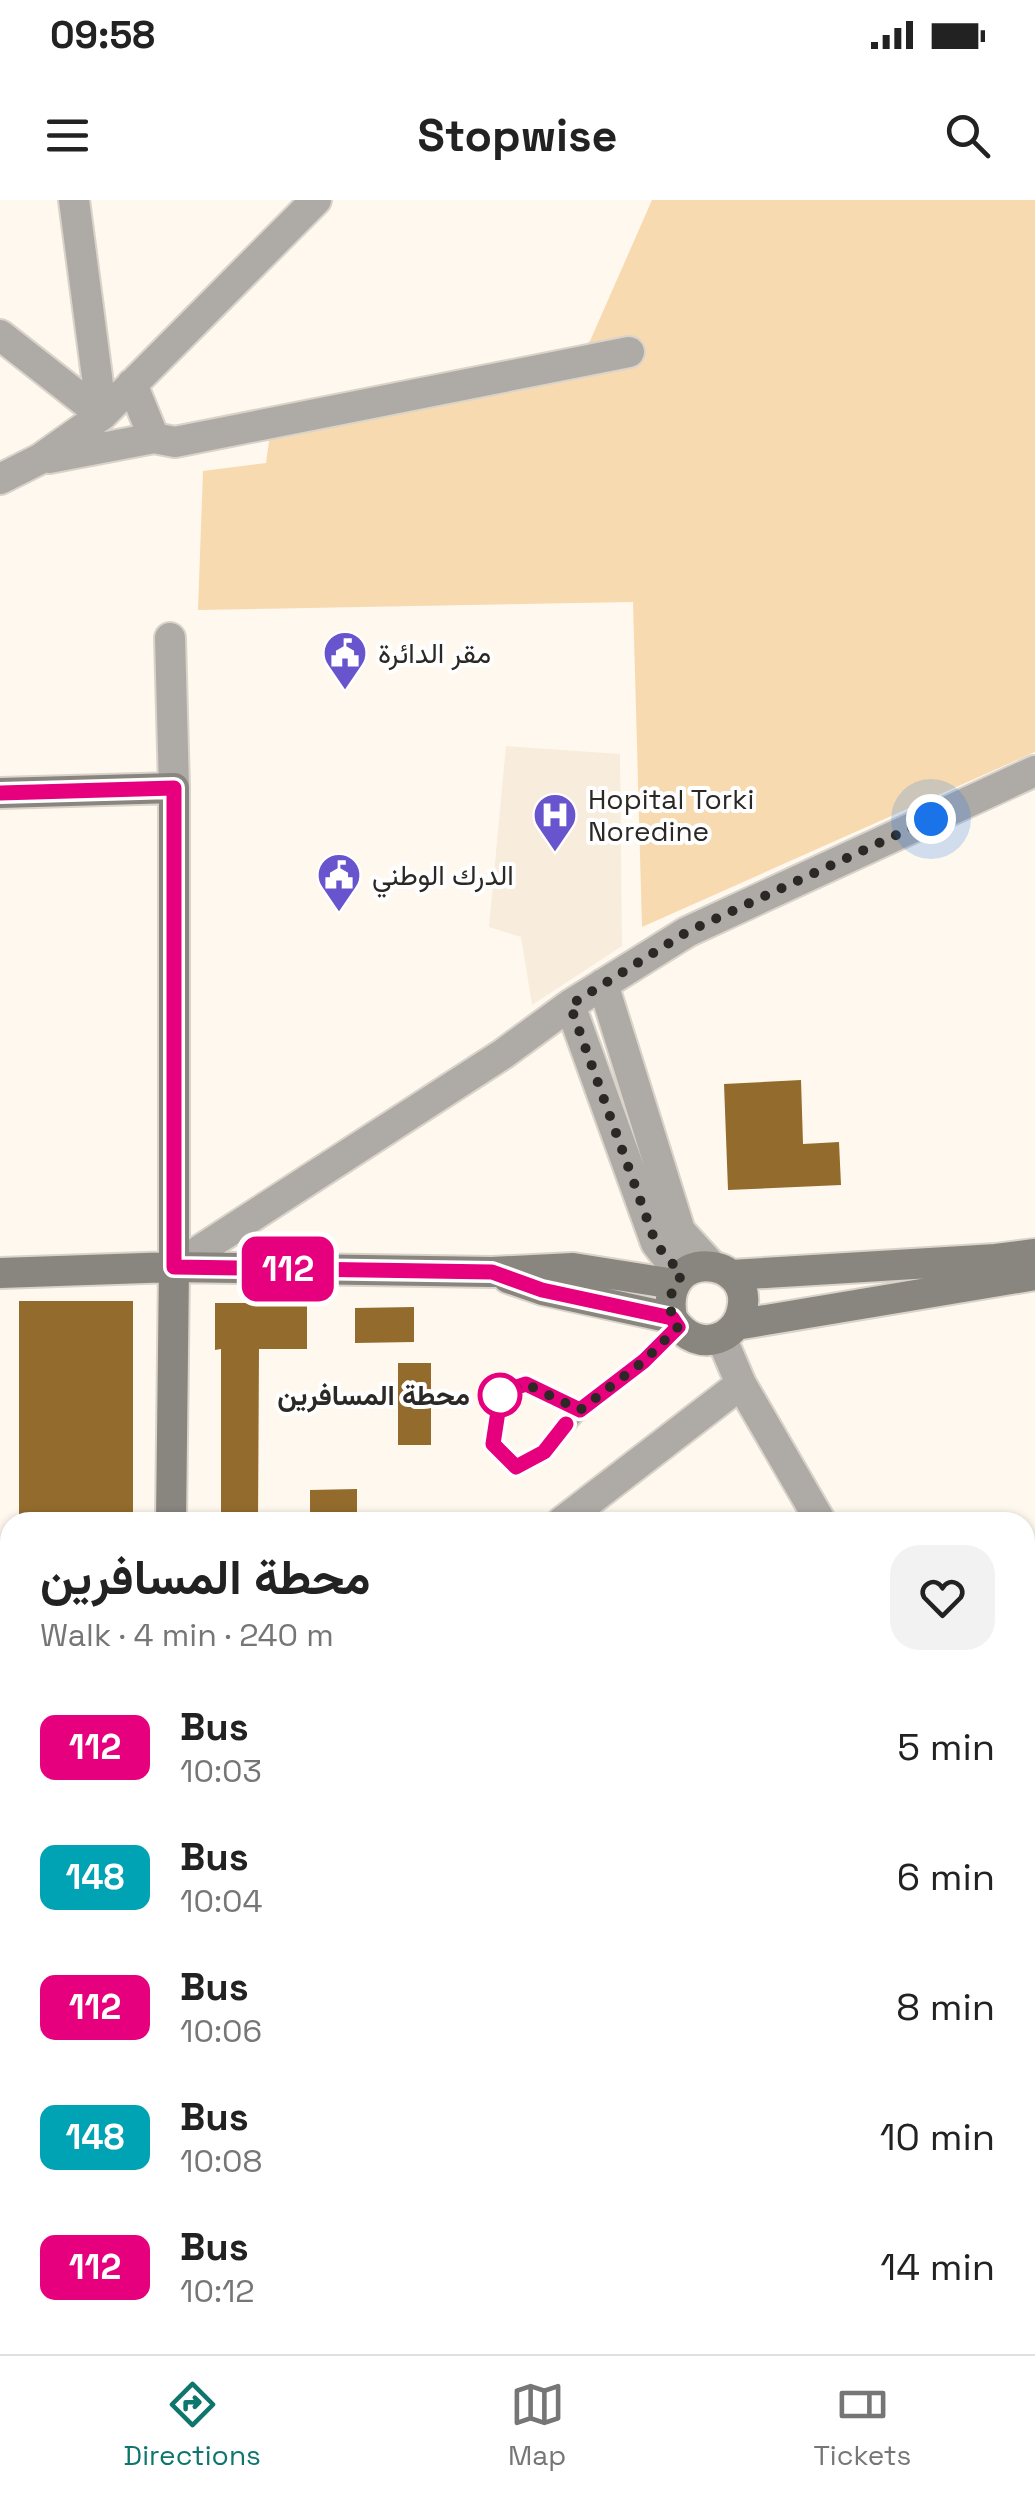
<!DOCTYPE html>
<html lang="en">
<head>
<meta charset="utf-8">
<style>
	:root { --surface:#fff; --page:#f2f2f2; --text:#222; --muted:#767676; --line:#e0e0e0; --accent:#0f766e }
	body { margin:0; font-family:"Space Grotesk",Vazirmatn,sans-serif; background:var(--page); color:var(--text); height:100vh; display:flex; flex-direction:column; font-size:38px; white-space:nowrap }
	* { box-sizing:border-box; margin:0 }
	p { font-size:32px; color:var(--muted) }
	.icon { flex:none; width:55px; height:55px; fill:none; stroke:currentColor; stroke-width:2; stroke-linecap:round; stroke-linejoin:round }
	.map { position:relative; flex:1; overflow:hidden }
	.details { position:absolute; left:0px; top:1312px; width:1035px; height:842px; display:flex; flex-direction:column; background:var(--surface); border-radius:30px 30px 0 0; box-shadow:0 2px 8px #0004 }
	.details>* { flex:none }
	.badge { padding:0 20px; border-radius:15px; font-size:35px; line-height:65px }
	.you { position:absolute; width:50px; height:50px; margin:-25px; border:8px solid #fff; border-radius:50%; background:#1a73e8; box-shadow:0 0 0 15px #1a73e833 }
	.map>.badge { position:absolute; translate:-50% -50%; box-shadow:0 0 0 5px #fff }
	.round { display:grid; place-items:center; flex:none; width:105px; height:105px; border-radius:30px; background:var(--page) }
	.headline { display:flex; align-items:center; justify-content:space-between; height:170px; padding:0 40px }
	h1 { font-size:48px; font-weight:700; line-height:75px }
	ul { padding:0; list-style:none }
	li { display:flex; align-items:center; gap:30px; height:130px; padding:0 40px }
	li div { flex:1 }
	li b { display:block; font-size:38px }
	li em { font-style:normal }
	li .badge { min-width:110px; font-weight:700; text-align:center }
	.status { display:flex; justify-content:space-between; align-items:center; height:70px; padding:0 50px; background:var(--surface); direction:ltr }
	.status svg { height:28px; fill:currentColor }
	header { display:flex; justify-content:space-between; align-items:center; height:130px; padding:0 40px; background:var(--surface); font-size:45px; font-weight:700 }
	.tab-bar { display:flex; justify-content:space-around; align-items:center; height:140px; border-top:2px solid var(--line); background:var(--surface); font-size:28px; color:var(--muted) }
	.tab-bar a { display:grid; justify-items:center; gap:5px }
	.tab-bar .on { color:var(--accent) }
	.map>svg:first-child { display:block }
</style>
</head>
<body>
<div class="status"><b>09:58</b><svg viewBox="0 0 49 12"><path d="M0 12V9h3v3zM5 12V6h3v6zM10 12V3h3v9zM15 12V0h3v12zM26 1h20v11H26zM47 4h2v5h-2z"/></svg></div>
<header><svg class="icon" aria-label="menu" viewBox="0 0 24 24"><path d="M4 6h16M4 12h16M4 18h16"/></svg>Stopwise<svg class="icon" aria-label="search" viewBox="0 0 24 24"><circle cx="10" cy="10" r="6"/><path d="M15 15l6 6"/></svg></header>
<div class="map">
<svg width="1035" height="2154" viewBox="0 0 1035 2154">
	<rect width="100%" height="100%" fill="#fff8ee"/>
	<path fill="#f8ecdc" d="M506 546 620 554 622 746 532 805 521 737 489 727Z
		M0 1565H10V1786L0 1787Z
		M202 2145H629V2154H202Z"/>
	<path fill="#f8dab0" d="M652 0H1035V552L642 727 633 402 198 410 203 271 266 263 271 227 564 164 590 141Z"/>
	<path fill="#936c2d" d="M801 880 803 944 839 942 841 985 728 990 724 884Z
		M19 1101H133V1322H19Z
		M215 1103H307V1149H259L258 1322H221V1149L215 1150Z
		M414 1107V1142L355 1143V1108Z
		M398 1163H431V1245H398Z
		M357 1289V1322H310V1290Z"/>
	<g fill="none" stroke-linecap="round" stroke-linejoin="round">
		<defs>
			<path id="lane" d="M580 1210 526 1184 501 1192 493 1244 517 1267 544 1252 580 1210 644 1161 678 1127"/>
			<path id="street" d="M0 135 102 215 74 0
				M132 184 154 238 175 242 629 152
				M49 258 154 238
				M0 279 40 259 102 215 316 0
				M170 438 174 588
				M603 784 680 1031 712 1066
				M570 805 656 1043 681 1075
				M174 1067 503 854 570 805 687 732 1035 571
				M721 1137 741 1184 821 1322
				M562 1322 741 1184
				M1025 1515 1035 1509
				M1025 1669 1035 1686
				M0 1809H10
				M1025 1893 1035 1910
				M1025 2062 1035 2064
				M168 2154V2145
				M717 2154 720 2145"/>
			<path id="secondary" d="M0 593 174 588V1067L0 1073
				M731 1075 996 1059 1035 1054
				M508 1078 543 1090 672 1118C684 1137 704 1147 725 1135 734 1129 740 1121 742 1110 755 1056 658 1045 672 1118
				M736 1125 1035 1075
				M171 1322 174 1067 492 1072 573 1068 674 1084
				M0 1547H10"/>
		</defs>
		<use href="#lane" stroke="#d9d3ca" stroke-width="19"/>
		<use href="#street" stroke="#d9d3ca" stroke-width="34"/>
		<use href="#secondary" stroke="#d9d3ca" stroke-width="34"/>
		<use href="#lane" stroke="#aeaba7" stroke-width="15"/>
		<use href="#street" stroke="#aeaba7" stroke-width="30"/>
		<use href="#secondary" stroke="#89857f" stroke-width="30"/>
	</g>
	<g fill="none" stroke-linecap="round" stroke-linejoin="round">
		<defs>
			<path id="line" d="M0 593 174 588V1067L492 1072 542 1090 672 1118 678 1127 644 1161 580 1210 526 1184 501 1192 493 1244 516 1267 544 1252 566 1224"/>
		</defs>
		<use href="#line" stroke="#fff" stroke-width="22"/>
		<use href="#line" stroke="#e6007e" stroke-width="15"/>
		<path stroke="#2b2825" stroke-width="10" stroke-dasharray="0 18" d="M500 1195 526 1184 580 1210 644 1161 678 1127C666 1109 668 1092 682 1075L656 1044 570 805 687 732 931 619"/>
	</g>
	<defs>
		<symbol id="civic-pin" viewBox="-11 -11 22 30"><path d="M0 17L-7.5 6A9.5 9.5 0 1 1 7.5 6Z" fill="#6854cd" stroke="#fff"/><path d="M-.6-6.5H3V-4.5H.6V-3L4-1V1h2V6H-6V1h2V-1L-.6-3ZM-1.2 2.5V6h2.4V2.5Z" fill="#fff"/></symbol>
		<symbol id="hospital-pin" viewBox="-11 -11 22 30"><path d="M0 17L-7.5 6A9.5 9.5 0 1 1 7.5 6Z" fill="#6854cd" stroke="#fff"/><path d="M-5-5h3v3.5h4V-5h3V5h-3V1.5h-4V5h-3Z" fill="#fff"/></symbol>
	</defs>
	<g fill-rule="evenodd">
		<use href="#civic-pin" x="320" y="428" width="50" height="68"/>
		<use href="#hospital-pin" x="530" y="590" width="50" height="68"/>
		<use href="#civic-pin" x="314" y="650" width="50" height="68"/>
	</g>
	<circle fill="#fff" stroke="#e6007e" stroke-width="5" cx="500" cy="1195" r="20"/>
	<g text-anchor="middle" stroke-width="8" stroke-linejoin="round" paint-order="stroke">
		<g font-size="28" fill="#2b2825" stroke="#fff" text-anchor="start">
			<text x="378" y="463">مقر الدائرة</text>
			<text x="588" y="609">Hopital Torki<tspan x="588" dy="32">Noredine</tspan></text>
			<text x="372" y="685">الدرك الوطني</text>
		</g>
		<g font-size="28" font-weight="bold" fill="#2b2825" stroke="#fff" text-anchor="end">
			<text x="470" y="1205">محطة المسافرين</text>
		</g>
	</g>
</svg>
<div class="you" style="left:931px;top:619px"></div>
<b class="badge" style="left:288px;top:1069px;background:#e6007e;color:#fff">112</b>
<section class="details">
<div class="headline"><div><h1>محطة المسافرين</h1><p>Walk · 4 min · 240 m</p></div><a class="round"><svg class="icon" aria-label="heart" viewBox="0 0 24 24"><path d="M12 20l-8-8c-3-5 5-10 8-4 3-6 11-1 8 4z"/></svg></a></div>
<ul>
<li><span class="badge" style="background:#e6007e;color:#fff">112</span><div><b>Bus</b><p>10:03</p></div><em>5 min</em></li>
<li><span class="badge" style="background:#00a3b4;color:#fff">148</span><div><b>Bus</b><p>10:04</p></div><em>6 min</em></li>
<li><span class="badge" style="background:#e6007e;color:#fff">112</span><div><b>Bus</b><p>10:06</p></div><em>8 min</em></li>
<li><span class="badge" style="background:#00a3b4;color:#fff">148</span><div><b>Bus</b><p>10:08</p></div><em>10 min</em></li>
<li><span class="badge" style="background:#e6007e;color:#fff">112</span><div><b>Bus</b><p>10:12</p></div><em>14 min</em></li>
</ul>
</section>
</div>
<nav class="tab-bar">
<a class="on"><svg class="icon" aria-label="directions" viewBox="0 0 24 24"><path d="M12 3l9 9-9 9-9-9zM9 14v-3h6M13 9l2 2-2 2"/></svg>Directions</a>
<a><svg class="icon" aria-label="map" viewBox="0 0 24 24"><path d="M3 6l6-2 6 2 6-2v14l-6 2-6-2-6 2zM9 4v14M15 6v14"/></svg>Map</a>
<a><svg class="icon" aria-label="tickets" viewBox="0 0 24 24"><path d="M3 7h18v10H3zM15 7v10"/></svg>Tickets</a>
</nav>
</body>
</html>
